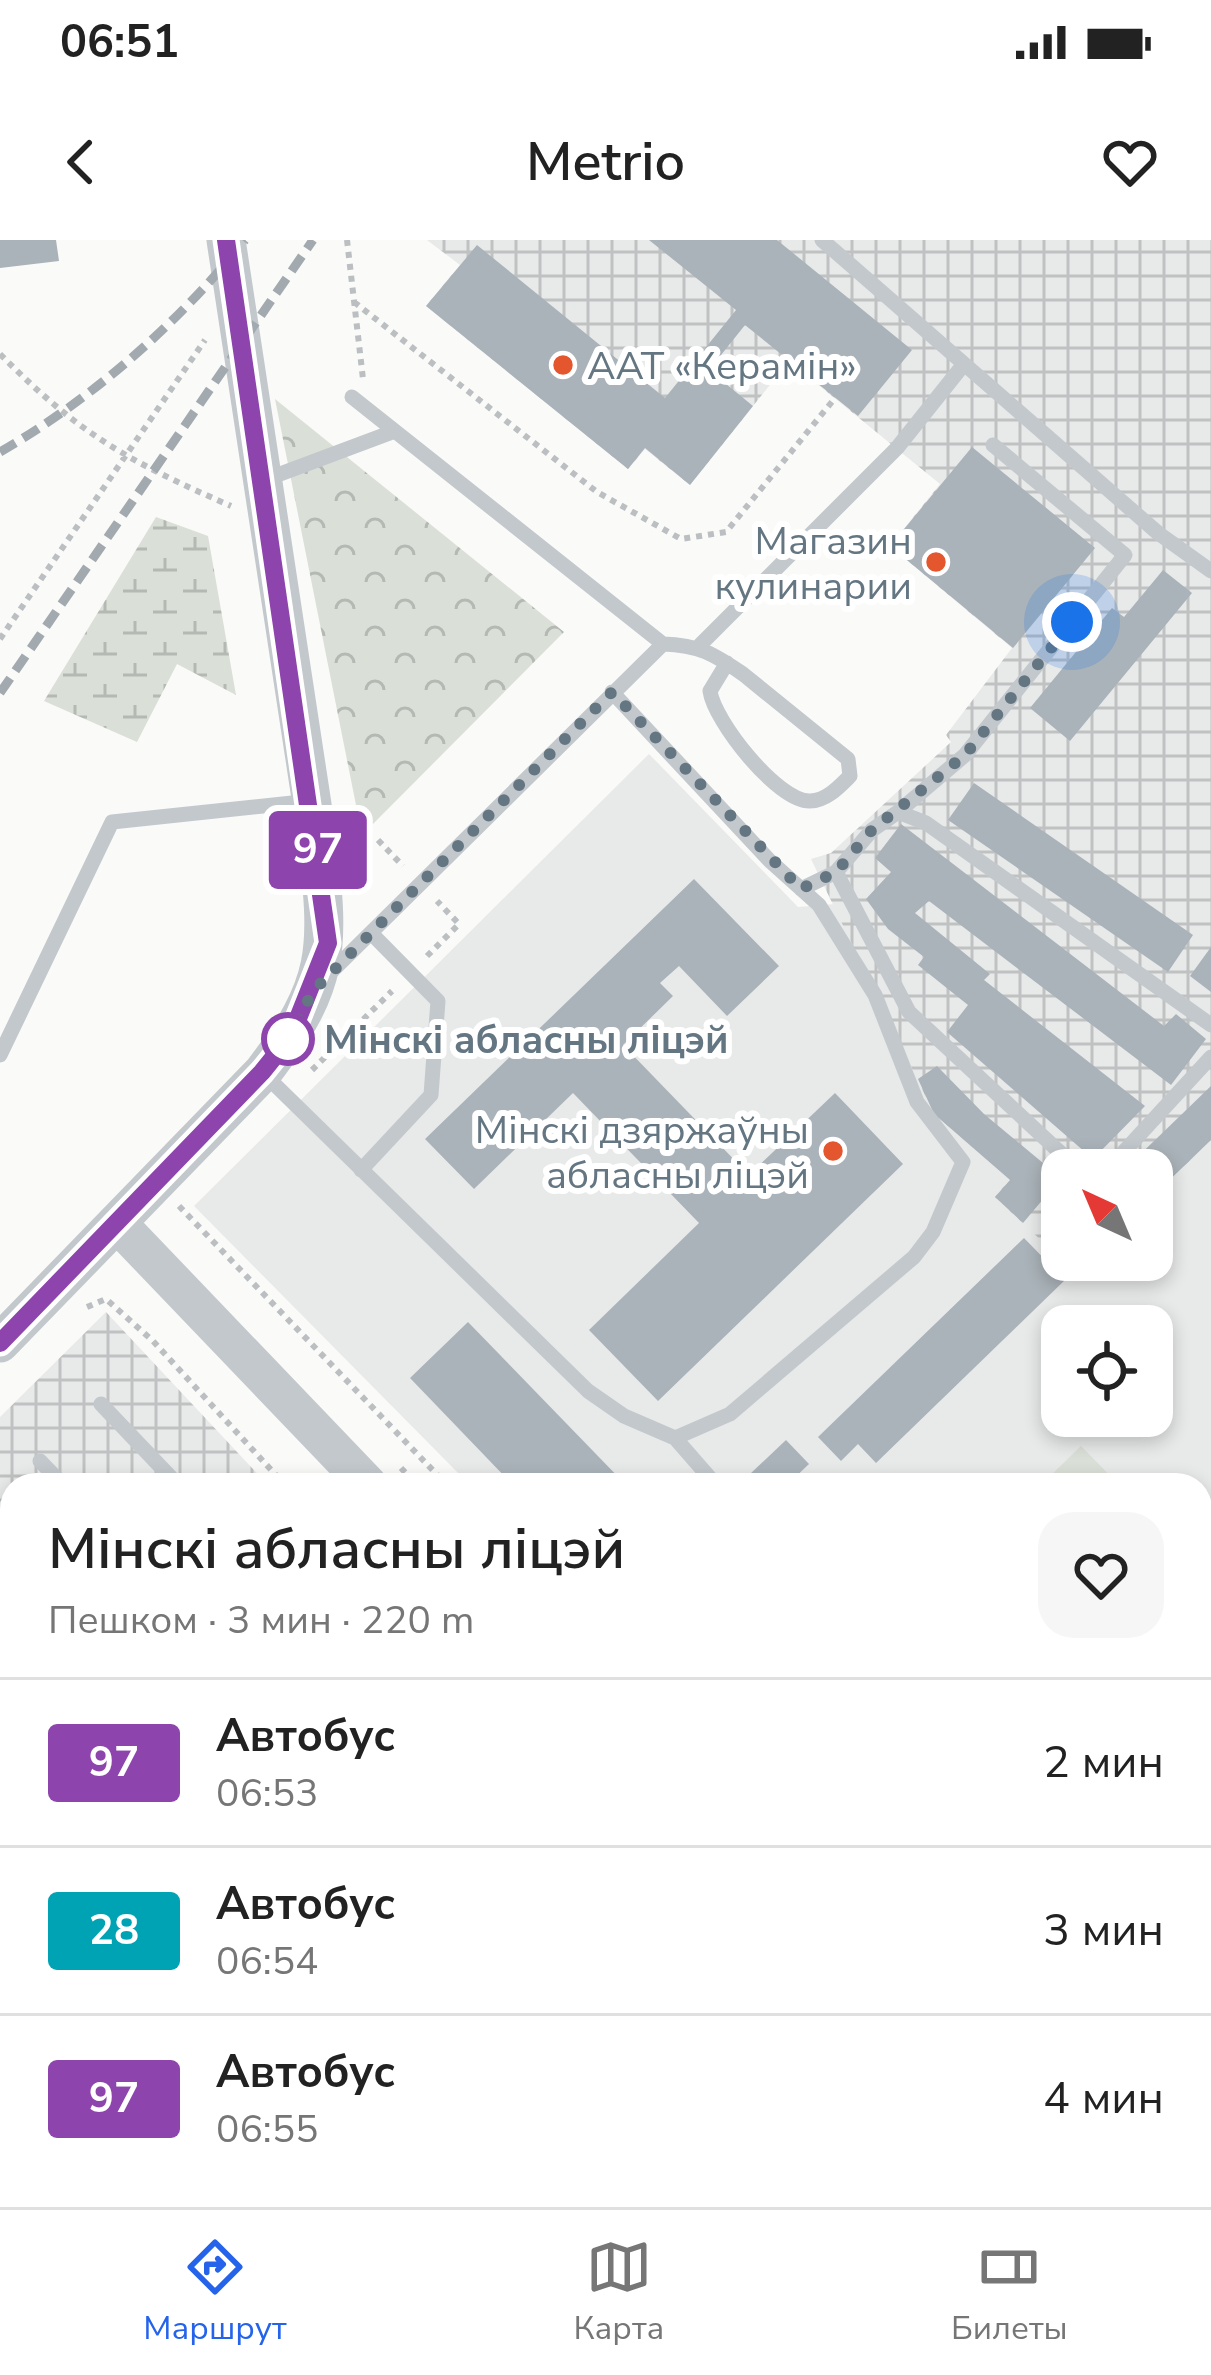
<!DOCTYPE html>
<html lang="ru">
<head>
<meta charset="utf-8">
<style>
	:root { --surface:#fff; --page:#f6f6f6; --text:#222; --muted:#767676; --line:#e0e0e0; --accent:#2563eb }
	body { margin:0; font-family:"Nunito Sans",sans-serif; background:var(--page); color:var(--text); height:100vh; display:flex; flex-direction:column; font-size:45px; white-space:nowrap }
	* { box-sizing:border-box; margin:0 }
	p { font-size:39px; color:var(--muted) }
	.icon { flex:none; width:66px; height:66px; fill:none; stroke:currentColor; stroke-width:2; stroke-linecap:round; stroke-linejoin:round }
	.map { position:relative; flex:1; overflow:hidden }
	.details { position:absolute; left:0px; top:1233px; width:1212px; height:735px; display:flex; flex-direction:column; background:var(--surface); border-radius:36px 36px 0 0; box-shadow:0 6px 18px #0003 }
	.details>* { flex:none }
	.badge { padding:0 24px; border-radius:9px; font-size:42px; line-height:78px }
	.needle { width:78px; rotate:316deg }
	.fabs { position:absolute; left:1041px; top:909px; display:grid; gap:24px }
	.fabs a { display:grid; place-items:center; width:132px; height:132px; border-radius:24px; background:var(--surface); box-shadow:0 6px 18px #0003; font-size:60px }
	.you { position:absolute; width:60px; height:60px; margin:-30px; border:9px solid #fff; border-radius:50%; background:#1a73e8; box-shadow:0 0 0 18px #1a73e833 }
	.map>.badge { position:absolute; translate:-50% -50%; box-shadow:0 0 0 6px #fff }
	.round { display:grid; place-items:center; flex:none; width:126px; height:126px; border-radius:36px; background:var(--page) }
	.summary { display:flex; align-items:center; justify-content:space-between; height:204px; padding:0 48px }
	h1 { font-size:57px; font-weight:600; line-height:90px }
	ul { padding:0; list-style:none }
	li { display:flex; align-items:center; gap:36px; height:168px; padding:0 48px; border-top:3px solid var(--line) }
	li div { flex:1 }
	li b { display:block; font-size:45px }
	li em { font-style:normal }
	li .badge { min-width:132px; font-weight:700; text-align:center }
	.status { display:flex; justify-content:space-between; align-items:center; height:84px; padding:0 60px; background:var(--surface); direction:ltr }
	.status svg { height:33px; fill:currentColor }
	header { display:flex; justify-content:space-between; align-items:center; height:156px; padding:0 48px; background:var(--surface); font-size:54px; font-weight:600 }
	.dock { display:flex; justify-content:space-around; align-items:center; height:168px; border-top:3px solid var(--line); background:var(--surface); font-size:33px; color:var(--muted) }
	.dock a { display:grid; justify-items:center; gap:6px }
	.dock .current { color:var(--accent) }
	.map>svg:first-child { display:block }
</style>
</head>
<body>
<div class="status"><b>06:51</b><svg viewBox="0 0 49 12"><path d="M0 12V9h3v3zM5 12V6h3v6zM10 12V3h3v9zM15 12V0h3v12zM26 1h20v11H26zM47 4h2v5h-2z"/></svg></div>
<header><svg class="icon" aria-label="back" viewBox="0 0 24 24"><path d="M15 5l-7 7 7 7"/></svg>Metrio<svg class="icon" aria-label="heart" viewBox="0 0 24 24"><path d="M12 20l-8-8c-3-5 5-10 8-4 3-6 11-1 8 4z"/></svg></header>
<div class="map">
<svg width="1211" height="1967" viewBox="0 0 1211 1967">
	<defs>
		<pattern id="industrial-grid" width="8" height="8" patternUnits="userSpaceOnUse" patternTransform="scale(3)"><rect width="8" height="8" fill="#e8e9e9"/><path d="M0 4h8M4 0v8" fill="none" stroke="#c0c1c2"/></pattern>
		<pattern id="forest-crowns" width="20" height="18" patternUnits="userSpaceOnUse" patternTransform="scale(3)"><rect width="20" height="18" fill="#dadfd7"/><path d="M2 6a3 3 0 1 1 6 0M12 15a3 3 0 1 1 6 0" fill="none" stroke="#b4b9b4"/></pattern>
		<pattern id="wetland-marsh" width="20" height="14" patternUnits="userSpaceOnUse" patternTransform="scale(3)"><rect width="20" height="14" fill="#dadfd7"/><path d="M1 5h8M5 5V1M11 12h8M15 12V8" fill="none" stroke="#b4b9b4"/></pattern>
	</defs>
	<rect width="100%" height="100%" fill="#fafaf8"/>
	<path fill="#e8e9e9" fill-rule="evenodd" d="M649 514 798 667 836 664 934 874 1010 940 1047 1004 1074 1032 1087 1020H1152V957L1211 900V1891L1200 1902V1245H470L194 966ZM1062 1086H1152V1176H1062Z"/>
	<path fill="url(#industrial-grid)" d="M427 0H1211V900L1152 957V930H1062V1020L995 957 1010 939 934 874 811 619 831 613 951 502 946 495 1012 408 890 306 940 244 789 121 690 245 645 209 628 229 426 66 460 25Z
		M106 1072 268 1245H12V1956H923L934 1967H0V1177Z"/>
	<path fill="url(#forest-crowns)" d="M275 159 564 392 362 595Z"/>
	<path fill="url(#wetland-marsh)" d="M156 277 208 296 236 455 177 424 137 502 44 461Z"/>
	<path fill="#dadfd7" d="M1081 1206 1119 1245H1041Z
		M1200 1329 1211 1340V1752L1200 1763Z"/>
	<path fill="#aab3b9" d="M0 0H56L59 21 0 28Z
		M649 0H777L912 110 858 176 745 85 709 130 753 166 690 245 645 208 628 229 426 66 477 5 665 158 736 70Z
		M972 207 1095 308 1013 408 890 306Z
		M1163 330 1192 353 1070 501 1030 468 1112 368 1124 377Z
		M974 543 1193 695 1168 732 948 580Z
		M901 584 1164 786 1176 774 1206 799 1171 845 929 661 915 673 990 734 984 740 1145 866 1093 919 947 792 968 765 918 725 924 717 888 689 866 659 891 632 875 618Z
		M694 639 779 726 727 776 679 726 660 743 673 756 623 805 749 935 835 853 903 924 658 1161 589 1090 699 983 573 853 474 949 425 899Z
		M1211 707V752L1190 736Z
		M937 826 984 874 1061 938 1023 983 995 957 1010 940 934 874 918 839Z
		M1211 846V900L1152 957V930H1124Z
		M1062 990V1020L1047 1004Z
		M1024 998 1065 1040 876 1223 858 1204 841 1221 818 1197Z
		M468 1082 626 1245H513L410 1138Z
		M786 1200 809 1224 787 1245H761L750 1234Z
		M12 1392V1504L0 1516V1403Z
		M12 1567V1667L5 1674 0 1669V1578Z
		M1211 1891V1954L1197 1967H1169L1159 1956H1200V1902Z
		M267 1956H426L436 1967H277Z
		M546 1956H624L613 1967H557Z"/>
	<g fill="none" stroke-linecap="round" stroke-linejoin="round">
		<path stroke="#bbbfc2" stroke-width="6" stroke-dasharray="6 6" stroke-linecap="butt" d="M347 0 363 139
			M354 62 597 252 681 299 726 292 835 158
			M0 114C80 195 128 221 231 266
			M0 399 205 100
			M378 600 403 626
			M427 716 459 684 437 661
			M312 830 392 751
			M179 966 447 1245
			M87 1067 106 1059 153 1101 285 1245
			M401 1228 417 1245
			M509 1245 511 1243
			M975 1956 985 1967
			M1128 1956 1137 1967"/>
		<path stroke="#c3c8cc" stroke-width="15" d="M822 0 1158 293 1211 331
			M352 157 663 404C699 405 714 414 743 434L848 519 850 536C839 547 826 561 810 561 778 562 714 481 710 451L727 423
			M264 240 395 191
			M700 405 897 208 964 124
			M612 452 770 621 819 665 875 755 917 862 963 922 933 992 914 1017 730 1174 675 1198
			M898 572 965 515 1125 315 993 205
			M801 649 836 632
			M327 736 663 404
			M0 815 112 582 311 561
			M265 835 588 1151 624 1176 675 1198 716 1245
			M361 930 431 855 438 761 371 693
			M1079 930 909 772 836 632 872 590 898 572 926 583 1211 785
			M1107 930 1211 817
			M101 1164 178 1245
			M40 1221 63 1245
			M0 1525 12 1513
			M813 1956 824 1967"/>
		<path stroke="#c3c8cc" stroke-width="39" d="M118 984 368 1245
			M0 1103 263 832C331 743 329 711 318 604L226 0
			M1049 1956 1060 1967"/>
		<path stroke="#a2aab0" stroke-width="9" stroke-dasharray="18 9" stroke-linecap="butt" d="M0 212C92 159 179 83 245 0
			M0 453 313 0
			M0 1785 12 1805
			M0 1861 12 1886
			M69 1956 76 1967
			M103 1956 111 1967"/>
	</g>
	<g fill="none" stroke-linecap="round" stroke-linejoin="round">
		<defs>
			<path id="line" d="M0 1103 262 832 291 796 328 703 226 0"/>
		</defs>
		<use href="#line" stroke="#fff" stroke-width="27"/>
		<use href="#line" stroke="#8e44ad" stroke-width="18"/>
		<path stroke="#657683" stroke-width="12" stroke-dasharray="0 21.6" d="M288 799 313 751 612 452 801 649 836 632 872 590 965 515 1072 382"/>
	</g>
	<g fill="#e4572e" stroke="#fff" stroke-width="4.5">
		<circle cx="563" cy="125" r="12"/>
		<circle cx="936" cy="322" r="12"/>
		<circle cx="833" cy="911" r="12"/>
	</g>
	<circle fill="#fff" stroke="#8e44ad" stroke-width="6" cx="288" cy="799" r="24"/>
	<g text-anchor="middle" stroke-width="12" stroke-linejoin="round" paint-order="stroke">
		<g font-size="39" fill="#657683" stroke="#fff" text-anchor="end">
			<text x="587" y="139" text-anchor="start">ААТ «Керамін»</text>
			<text x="912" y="314">Магазин<tspan x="912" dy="45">кулинарии</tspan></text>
			<text x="809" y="903">Мінскі дзяржаўны<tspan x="809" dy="45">абласны ліцэй</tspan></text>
		</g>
		<g font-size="39" font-weight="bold" fill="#657683" stroke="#fff" text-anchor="start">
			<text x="324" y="813">Мінскі абласны ліцэй</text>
		</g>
	</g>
</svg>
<div class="fabs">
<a><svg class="needle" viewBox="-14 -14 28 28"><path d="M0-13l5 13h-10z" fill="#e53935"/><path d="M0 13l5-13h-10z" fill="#767676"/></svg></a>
<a><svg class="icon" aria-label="locate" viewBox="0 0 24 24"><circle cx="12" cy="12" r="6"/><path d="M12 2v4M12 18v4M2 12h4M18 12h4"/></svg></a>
</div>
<div class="you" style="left:1072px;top:382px"></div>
<b class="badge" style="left:318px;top:610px;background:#8e44ad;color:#fff">97</b>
<section class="details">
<div class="summary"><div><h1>Мінскі абласны ліцэй</h1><p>Пешком · 3 мин · 220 m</p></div><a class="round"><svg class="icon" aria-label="heart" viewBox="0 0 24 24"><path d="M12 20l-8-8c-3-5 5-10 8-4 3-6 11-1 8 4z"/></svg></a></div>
<ul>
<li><span class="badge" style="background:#8e44ad;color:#fff">97</span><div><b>Автобус</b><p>06:53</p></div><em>2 мин</em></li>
<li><span class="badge" style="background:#00a3b4;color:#fff">28</span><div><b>Автобус</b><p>06:54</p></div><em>3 мин</em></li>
<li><span class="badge" style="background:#8e44ad;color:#fff">97</span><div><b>Автобус</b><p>06:55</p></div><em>4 мин</em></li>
</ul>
</section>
</div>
<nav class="dock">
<a class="current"><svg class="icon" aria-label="directions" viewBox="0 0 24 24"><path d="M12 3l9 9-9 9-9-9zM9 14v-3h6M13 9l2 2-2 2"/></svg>Маршрут</a>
<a><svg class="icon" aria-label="map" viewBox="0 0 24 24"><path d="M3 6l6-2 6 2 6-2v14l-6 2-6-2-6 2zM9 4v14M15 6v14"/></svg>Карта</a>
<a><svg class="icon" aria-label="tickets" viewBox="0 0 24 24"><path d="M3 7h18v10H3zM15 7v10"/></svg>Билеты</a>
</nav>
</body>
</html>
